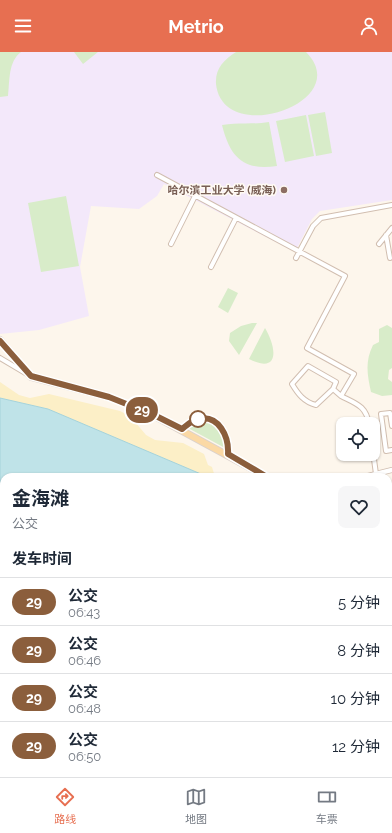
<!DOCTYPE html>
<html lang="zh">
<head>
<meta charset="utf-8">
<style>
	:root { --surface:#fff; --page:#f6f6f7; --text:#1f2937; --muted:#747a83; --line:#e0e1e3; --accent:#e76f51 }
	body { margin:0; font-family:Raleway,"Noto Sans SC",sans-serif; background:var(--page); color:var(--text); height:100vh; display:flex; flex-direction:column; font-size:15px; white-space:nowrap }
	* { box-sizing:border-box; margin:0 }
	p { font-size:13px; color:var(--muted) }
	.icon { flex:none; width:22px; height:22px; fill:none; stroke:currentColor; stroke-width:2; stroke-linecap:round; stroke-linejoin:round }
	.map { position:relative; flex:1; overflow:hidden }
	.side { position:absolute; left:0px; top:421px; width:392px; height:304px; display:flex; flex-direction:column; background:var(--surface); border-radius:12px 12px 0 0; box-shadow:0 1px 3px #0004 }
	.side>* { flex:none }
	.badge { padding:0 8px; border-radius:13px; font-size:14px; line-height:26px }
	.tools { position:absolute; left:336px; top:365px; display:grid; gap:8px }
	.tools a { display:grid; place-items:center; width:44px; height:44px; border-radius:8px; background:var(--surface); box-shadow:0 1px 3px #0004; font-size:20px }
	.map>.badge { position:absolute; translate:-50% -50%; box-shadow:0 0 0 2px #fff }
	h2 { padding:0 12px; font-size:15px; line-height:36px }
	.round { display:grid; place-items:center; flex:none; width:42px; height:42px; border-radius:8px; background:var(--page) }
	.overview { display:flex; align-items:center; justify-content:space-between; height:68px; padding:0 12px }
	h1 { font-size:19px; font-weight:700; line-height:30px }
	ul { padding:0; list-style:none }
	li { display:flex; align-items:center; gap:12px; height:48px; padding:0 12px; border-top:1px solid var(--line) }
	li div { flex:1 }
	li b { display:block; font-size:15px }
	li em { font-style:normal }
	li .badge { min-width:44px; font-weight:700; text-align:center }
	header { display:flex; justify-content:space-between; align-items:center; height:52px; padding:0 12px; background:var(--accent); color:#fff; font-size:18px; font-weight:700 }
	.dock { display:flex; justify-content:space-around; align-items:center; height:56px; border-top:1px solid var(--line); background:var(--surface); font-size:11px; color:var(--muted) }
	.dock a { display:grid; justify-items:center; gap:2px }
	.dock .selected { color:var(--accent) }
	.map>svg:first-child { display:block }
</style>
</head>
<body>
<header><svg class="icon" aria-label="menu" viewBox="0 0 24 24"><path d="M4 6h16M4 12h16M4 18h16"/></svg>Metrio<svg class="icon" aria-label="person" viewBox="0 0 24 24"><circle cx="12" cy="8" r="4"/><path d="M4 21q1-7 8-7t8 7"/></svg></header>
<div class="map">
<svg width="392" height="725" viewBox="0 0 392 725">
	<rect width="100%" height="100%" fill="#fdf6ec"/>
	<path fill="#f3e8fa" d="M0 0H392V148L320 159 312 167 295 200 164 132 157 144 139 157 91 154 80 215 89 264 39 278 0 282Z"/>
	<path fill="#d8ecc9" d="M0 0H21C8 10 10 28 8 44L0 45Z
		M74 0H98L83 12Z
		M236 0H306C356 50 223 96 216 32 215 16 224 8 236 0Z
		M325 60 332 101 316 104 308 63Z
		M306 63 314 104 285 110 276 69Z
		M269 70 277 114C243 119 230 105 222 73 238 70 253 73 269 70Z
		M66 144 79 214 41 220 28 151Z
		M228 236 238 241 228 261 218 255Z
		M252 271H257L239 303 229 289 230 281 241 274Z
		M387 273 392 276V316L389 318 388 327 392 330V343L382 344 371 340C367 322 365 309 373 293L379 290V277Z
		M265 276C276 294 281 323 249 307Z
		M204 369C217 370 227 382 225 396L188 376 193 372Z
		M388 675 392 678V725H366V721H388Z"/>
	<path fill="#fcefc7" d="M0 330 19 343 30 346 49 342 120 359 130 364 146 383 155 388 183 391 204 402 208 413 212 415 215 425H208L48 357 0 346Z"/>
	<path fill="#bfe3e8" stroke="#a5d3da" d="M0 346 48 357 208 425H4V721H337L339 725H0Z
		M388 573 392 578V628L388 630Z"/>
	<g fill="none" stroke-linecap="round" stroke-linejoin="round">
		<defs>
			<path id="minor" d="M157 123 345 224 307 296 354 322 341 344C357 352 366 354 369 372
				M386 183 390 206
				M171 192 195 144
				M379 192 392 176
				M296 206 313 174 321 166 392 153
				M211 215 236 166
				M0 306 27 322
				M333 337 316 353C304 350 298 342 292 332L308 314 336 330 333 337 341 344
				M392 374 390 361 381 362 386 399 392 398
				M373 400 376 422"/>
			<path id="tertiary" d="M364 425 392 418"/>
			<path id="primary" d="M0 288 31 325 109 345 153 363 267 425
				M388 562 392 567"/>
		</defs>
		<use href="#minor" stroke="#d1beb0" stroke-width="6"/>
		<use href="#tertiary" stroke="#d1beb0" stroke-width="6"/>
		<use href="#primary" stroke="#dad1cd" stroke-width="8"/>
		<use href="#minor" stroke="#fff" stroke-width="4"/>
		<use href="#tertiary" stroke="#fff" stroke-width="4.5"/>
		<use href="#primary" stroke="#fbd9a5" stroke-width="6"/>
	</g>
	<g fill="none" stroke-linecap="round" stroke-linejoin="round">
		<defs>
			<path id="line" d="M0 289 31 324 109 345 154 363 182 377C186 374 192 368 198 367 219 362 229 385 228 402L267 425"/>
		</defs>
		<use href="#line" stroke="#fff" stroke-width="9"/>
		<use href="#line" stroke="#8b5e3c" stroke-width="6"/>
	</g>
	<circle fill="#8d6e63" stroke="#fffaf3" stroke-width="1.5" cx="284" cy="138" r="4"/>
	<circle fill="#fff" stroke="#8b5e3c" stroke-width="2" cx="198" cy="367" r="8"/>
	<g text-anchor="middle" stroke-width="3" stroke-linejoin="round" paint-order="stroke">
		<g font-size="11" font-weight="bold" fill="#785e54" stroke="#fffaf3" text-anchor="end">
			<text x="276" y="142">哈尔滨工业大学 (威海)</text>
		</g>
	</g>
</svg>
<div class="tools">
<a><svg class="icon" aria-label="locate" viewBox="0 0 24 24"><circle cx="12" cy="12" r="6"/><path d="M12 2v4M12 18v4M2 12h4M18 12h4"/></svg></a>
</div>
<b class="badge" style="left:142px;top:358px;background:#8b5e3c;color:#fff">29</b>
<section class="side">
<div class="overview"><div><h1>金海滩</h1><p>公交</p></div><a class="round"><svg class="icon" aria-label="heart" viewBox="0 0 24 24"><path d="M12 20l-8-8c-3-5 5-10 8-4 3-6 11-1 8 4z"/></svg></a></div>
<h2>发车时间</h2>
<ul>
<li><span class="badge" style="background:#8b5e3c;color:#fff">29</span><div><b>公交</b><p>06:43</p></div><em>5 分钟</em></li>
<li><span class="badge" style="background:#8b5e3c;color:#fff">29</span><div><b>公交</b><p>06:46</p></div><em>8 分钟</em></li>
<li><span class="badge" style="background:#8b5e3c;color:#fff">29</span><div><b>公交</b><p>06:48</p></div><em>10 分钟</em></li>
<li><span class="badge" style="background:#8b5e3c;color:#fff">29</span><div><b>公交</b><p>06:50</p></div><em>12 分钟</em></li>
</ul>
</section>
</div>
<nav class="dock">
<a class="selected"><svg class="icon" aria-label="directions" viewBox="0 0 24 24"><path d="M12 3l9 9-9 9-9-9zM9 14v-3h6M13 9l2 2-2 2"/></svg>路线</a>
<a><svg class="icon" aria-label="map" viewBox="0 0 24 24"><path d="M3 6l6-2 6 2 6-2v14l-6 2-6-2-6 2zM9 4v14M15 6v14"/></svg>地图</a>
<a><svg class="icon" aria-label="tickets" viewBox="0 0 24 24"><path d="M3 7h18v10H3zM15 7v10"/></svg>车票</a>
</nav>
</body>
</html>
